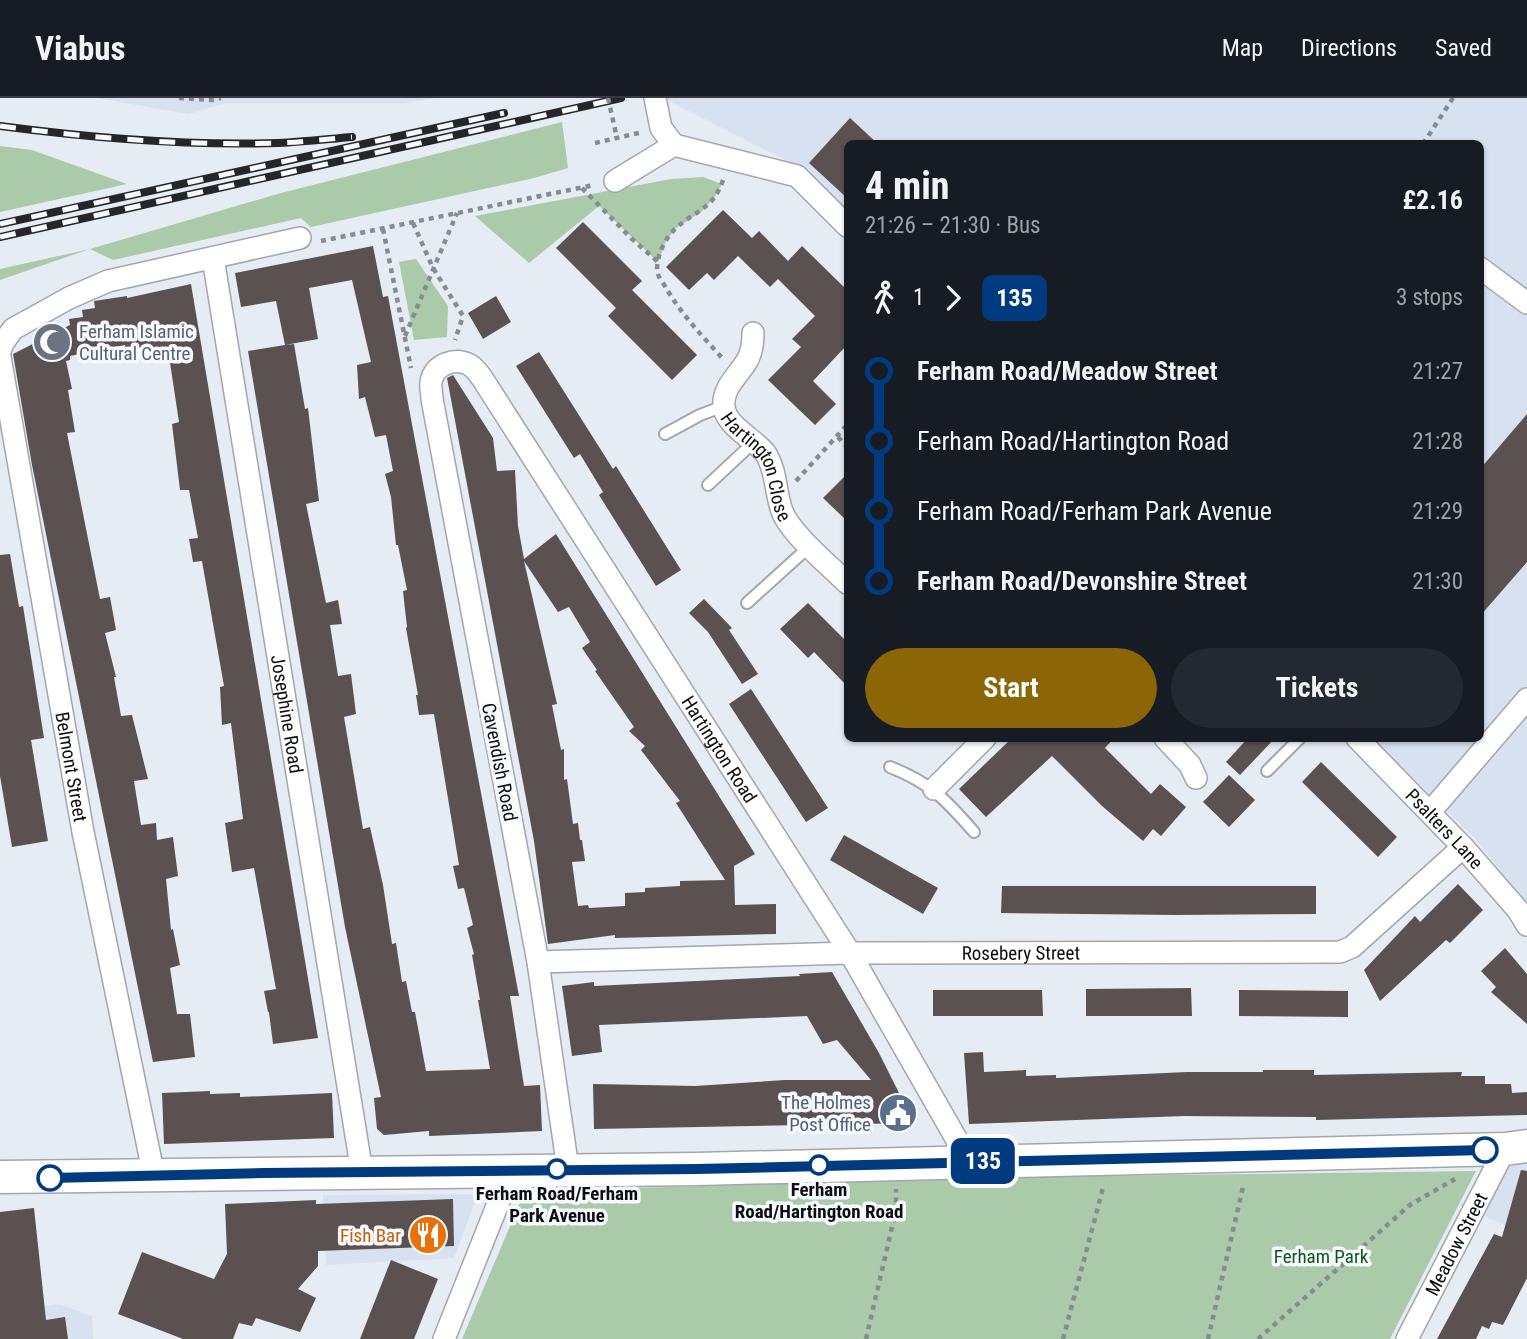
<!DOCTYPE html>
<html lang="en">
<head>
<meta charset="utf-8">
<style>
	:root { --surface:#171b24; --page:#242831; --text:#f1f3f6; --muted:#9ea1a6; --line:#363941; --accent:#8c6506 }
	body { margin:0; font-family:"Roboto Condensed",sans-serif; background:var(--page); color:var(--text); height:100vh; display:flex; flex-direction:column; font-size:26px; white-space:nowrap }
	* { box-sizing:border-box; margin:0 }
	p { font-size:23px; color:var(--muted) }
	.icon { flex:none; width:38px; height:38px; fill:none; stroke:currentColor; stroke-width:2; stroke-linecap:round; stroke-linejoin:round }
	.map { position:relative; flex:1; overflow:hidden }
	.panel { position:absolute; left:844px; top:42px; width:640px; height:602px; display:flex; flex-direction:column; background:var(--surface); border-radius:10px; box-shadow:0 2px 5px #0004 }
	.panel>* { flex:none }
	.badge { padding:0 14px; border-radius:10px; font-size:24px; line-height:46px }
	.map>.badge { position:absolute; translate:-50% -50%; box-shadow:0 0 0 4px #fff }
	.legs { display:flex; align-items:center; gap:10px; height:77px; padding:0 21px; font-size:23px }
	.legs p { margin-inline-start:auto }
	.head { display:flex; align-items:center; justify-content:space-between; height:119px; padding:0 21px }
	h1 { font-size:38px; font-weight:700; line-height:52px }
	.action { display:flex; gap:14px; margin-top:auto; padding:14px 21px }
	.action a { flex:1; height:80px; border-radius:42px; background:var(--accent); color:#fff; font-size:28px; font-weight:700; line-height:80px; text-align:center }
	.action a+a { background:var(--page); color:var(--text) }
	ul { padding:0 21px; list-style:none }
	li { display:flex; align-items:center; gap:24px; height:70px; font-size:26px }
	li i { display:grid; place-items:center; width:10px; height:100%; margin:0 9px; background:currentColor }
	li i::after { content:''; width:18px; height:18px; margin:-9px; border:5px solid; border-radius:50%; background:var(--surface) }
	li p { margin-inline-start:auto }
	li:first-child i { background:linear-gradient(#0000 50%,currentColor 0) }
	li:last-child i { background:linear-gradient(currentColor 50%,#0000 0) }
	header { display:flex; align-items:center; gap:42px; box-sizing:border-box; height:98px; padding:0 35px; background:var(--surface); border-bottom:2px solid var(--line) }
	header strong { font-size:33px }
	nav { display:flex; gap:38px; margin-inline-start:auto; font-size:24px }
	.map>svg:first-child { display:block }
</style>
</head>
<body>
<header>
<strong>Viabus</strong>
<nav><a>Map</a><a>Directions</a><a>Saved</a></nav>
</header>
<div class="map">
<svg width="1527" height="1241" viewBox="0 0 1527 1241">
	<rect width="100%" height="100%" fill="#e6ecf4"/>
	<path fill="#d7e1ef" d="M97 0H436L403 5H226L189 16Z
		M663 0H1527V808L1478 744 1373 641 1480 640V46H847V119L792 65Z
		M1527 1058V1137L1459 1107 1519 1059Z
		M478 1096 454 1160 326 1167 323 1097Z
		M59 1206 92 1218 93 1241H0V1214Z"/>
	<path fill="#aacaaa" d="M562 24 568 70 534 80 311 129 301 120 113 162 90 151 0 182V171L90 151 281 95Z
		M0 48 32 52 127 86 0 114Z
		M703 79 722 86 714 100 701 114 676 130 666 143 658 164 599 108 529 165 475 118 671 81Z
		M416 161 448 208 447 239 414 242 399 164Z
		M1476 1073 1390 1241H462L525 1093 1013 1079Z"/>
	<path fill="#5a5150" fill-rule="evenodd" d="M850 20 878 46H847V100L809 65Z
		M723 112 752 140 759 133 788 163 802 148 847 192V247L813 283 836 306 815 327 768 282 801 249 792 241 815 218 778 181 770 189 738 158 714 182 707 175 689 192 666 169Z
		M583 124 642 183 632 192 697 257 672 282 608 218 616 210 556 150Z
		M373 148 383 199 388 198 519 898H510L524 988 540 987 542 1033 429 1038V1033L384 1037 377 1031 374 1000 381 999 345 829 248 253 285 247 276 203 241 209 235 175ZM352 182 371 264 357 267 359 301 365 299 375 339 386 337 393 373 385 376 391 399 396 447H398L407 492 403 493 407 529 406 530 418 597H416L419 617 434 616 459 767 453 768 458 791 464 790 473 827 467 830 474 856 472 857 480 902H478L490 971 426 973 415 914H412L406 883 402 884 396 845 392 846 383 787 370 729 363 731 344 619 356 616 351 576 338 578 330 527 342 526 338 502 326 505 306 406 319 403 308 310 305 311 294 246 285 247 318 241 309 190Z
		M191 186 318 940 273 946 269 914H268L264 893 276 891 254 770 232 774 225 725 243 721 231 625 222 627 220 589 224 588 202 463 193 464 189 441 198 440 189 392H180L172 326 179 324 169 258 149 260 148 248 126 252 125 247 70 258V262L66 263 72 291 68 292 75 334 67 335 100 501 110 499 116 532 105 535 116 579H114L121 618 132 617 148 681 134 683 141 727 156 725 157 742 173 739 178 778 166 781 171 832 173 831 180 867 170 870 177 916H190L195 959 153 964 32 367 13 256 70 227 69 221 83 219 82 212 95 210 94 203 127 198V200Z
		M496 198 511 224 483 241 468 215Z
		M539 254 613 371 616 368 681 472 656 488 599 397 603 394 580 356 574 360 516 268Z
		M453 277 493 340 497 373 515 372 518 428 524 461 556 436 755 756 734 768 735 807 776 806V836L615 840V837L548 846 534 743 447 280ZM524 463 558 514 569 509 590 544 582 550 597 572 595 573 634 629 629 633 645 648 641 652 680 703 676 705 725 782 680 783V788L645 790V794L625 795V808L589 810 588 807 578 808 572 764 585 763 582 742H580L578 725 573 726 567 681 564 682V651L561 652 552 607 557 606Z
		M1527 316V464L1480 518V371Z
		M847 376V423L823 400Z
		M10 456 19 509 23 508 44 640 31 642 48 743 12 749 0 678V457Z
		M704 501 732 530 729 532 758 576 742 586 708 534 689 515Z
		M808 505 847 544V588L814 554 808 560 780 531Z
		M751 591 828 710 806 724 729 606Z
		M1012 640H1114L1105 650 1151 696 1160 686 1186 709 1161 738 1153 731 1143 743 1102 708 1052 658 986 719 959 691Z
		M1248 640H1275L1240 677 1226 664Z
		M1321 664 1397 739 1378 759 1302 684Z
		M1229 677 1255 702 1229 729 1203 704Z
		M844 737 938 790 923 816 830 762Z
		M1458 786 1483 812 1450 845 1446 842 1380 903 1364 872 1415 818 1420 824Z
		M1002 788H1316V816L1176 817 1001 815Z
		M1505 850 1527 876V926L1491 894 1496 889 1481 873Z
		M832 874 879 955 914 1025 594 1031 593 986 695 988 785 982H871L837 942 823 946 807 918 599 927 602 954 572 958 562 888 594 884V888L800 878 799 876Z
		M1191 890 1192 918H1086V891Z
		M933 892H1042L1043 918H933Z
		M1239 892 1348 893V919L1239 918Z
		M983 954 984 974 1026 972V978L1056 977V980L1187 974H1263V972H1314V977L1462 974 1461 978H1485V986H1511L1512 995 1527 994V1017L1316 1022V1019L1184 1018 969 1026 964 955Z
		M210 993V996L240 995V999L332 995 334 1040 164 1046 162 995Z
		M1521 1072 1527 1073V1180L1503 1227 1492 1224 1489 1231 1482 1228 1476 1241H1437L1494 1136 1502 1139Z
		M453 1101 454 1148 318 1153V1168L298 1191 316 1200 300 1234 256 1220 252 1228 239 1225 233 1241H183L118 1216 142 1154 214 1181 227 1156 225 1106 316 1102V1106Z
		M34 1110 46 1222 65 1219 68 1241H0V1114Z
		M391 1162 438 1181 414 1241H360Z"/>
	<g fill="none" stroke-linecap="round" stroke-linejoin="round">
		<defs>
			<path id="lane" d="M665 336 700 317 724 308
				M708 387 755 343
				M747 505 810 448
				M890 669C931 685 946 702 974 734
				M1267 673 1300 640"/>
			<g id="street">
				<path d="M655 0 661 30 674 47"/>
				<path d="M674 47 797 78 847 128"/>
				<path d="M615 83 674 47"/>
				<path id="s1" d="M213 160 362 1074"/>
				<path d="M1480 170 1527 205"/>
				<path id="s2" d="M753 235C753 243 752 253 748 261 740 276 722 289 724 308 725 328 755 341 766 356 777 374 775 394 782 413 790 435 830 468 847 485"/>
				<path d="M0 253 3 245 13 231 69 200 108 183 300 140"/>
				<path id="s3" d="M0 259 83 734 154 1078"/>
				<path d="M1165 640 1190 667 1196 680"/>
				<path id="s4" d="M1357 640 1463 749 1518 812 1527 827"/>
				<path d="M934 691 985 640"/>
				<path d="M1430 714 1527 601"/>
				<path id="s5" d="M538 864 850 855 1340 854 1352 849 1463 749"/>
				<path id="s6" d="M568 1071 538 864 432 301C432 296 430 289 431 284 434 266 455 259 470 267 475 270 478 275 482 280L850 855 969 1063"/>
				<path d="M444 1241 511 1073"/>
				<path id="s7" d="M1407 1241 1505 1051"/>
			</g>
			<path id="secondary" d="M0 1079 697 1071 1505 1051 1527 1048"/>
		</defs>
		<use href="#lane" stroke="#a2a6ae" stroke-width="14"/>
		<use href="#street" stroke="#a2a6ae" stroke-width="24"/>
		<use href="#secondary" stroke="#a2a6ae" stroke-width="35"/>
		<path stroke="#878c91" stroke-width="4.5" stroke-dasharray="5 5" stroke-linecap="butt" d="M179 0 211 2 221 0
			M595 45 643 34
			M1423 46 1453 0
			M723 82C713 112 695 112 675 131 665 140 654 162 658 176 659 180 664 186 666 190 682 217 703 239 724 262
			M582 90 631 140 658 164
			M413 125 433 170 463 218 455 242
			M383 131 411 270
			M321 143 594 87
			M405 238 457 115
			M838 339 847 349
			M796 383 847 327
			M866 1241 896 1112V1091
			M1063 1241 1103 1090
			M1208 1241 1243 1089
			M1258 1241 1410 1107 1455 1081"/>
		<use href="#lane" stroke="#fff" stroke-width="10"/>
		<use href="#street" stroke="#fff" stroke-width="21"/>
		<use href="#secondary" stroke="#fff" stroke-width="32"/>
		<defs>
			<path id="rail" d="M0 28C92 40 185 48 278 45 303 44 328 41 352 39
				M0 126 504 15
				M0 139 621 0"/>
		</defs>
		<use href="#rail" stroke="#242629" stroke-width="8"/>
		<use href="#rail" stroke="#f6f9fe" stroke-width="5" stroke-dasharray="16" stroke-linecap="butt"/>
		<path stroke="#878c91" stroke-width="4.5" stroke-dasharray="5 5" stroke-linecap="butt" d="M608 0 617 40"/>
	</g>
	<g fill="none" stroke-linecap="round" stroke-linejoin="round">
		<defs>
			<path id="line-1" d="M50 1080 263 1075 697 1071 1485 1052"/>
		</defs>
		<use href="#line-1" stroke="#fff" stroke-width="16"/>
		<use href="#line-1" stroke="#003b80" stroke-width="10"/>
	</g>
	<defs>
		<symbol id="mosque-disc" viewBox="-11 -11 22 22"><circle r="9.5" fill="#6b7280" stroke="#f6f9fe"/><path d="M3.5-4.9A6 6 0 1 0 3.5 4.9A5 5 0 1 1 3.5-4.9Z" fill="#fff"/></symbol>
		<symbol id="civic-disc" viewBox="-11 -11 22 22"><circle r="9.5" fill="#5c6f8a" stroke="#f6f9fe"/><path d="M-.6-6.5H3V-4.5H.6V-3L4-1V1h2V6H-6V1h2V-1L-.6-3ZM-1.2 2.5V6h2.4V2.5Z" fill="#fff"/></symbol>
		<symbol id="restaurant-disc" viewBox="-11 -11 22 22"><circle r="9.5" fill="#e8710a" stroke="#f6f9fe"/><path d="M-5-6h1v4h1v-4h1v4h1v-4h1v5L-1.5 .5V6h-2V.5L-5-1ZM5-6V6H3V1.5H1.5Q1.5-4 5-6Z" fill="#fff"/></symbol>
	</defs>
	<g fill-rule="evenodd">
		<use href="#mosque-disc" x="30" y="222" width="44" height="44"/>
		<use href="#civic-disc" x="876" y="993" width="44" height="44"/>
		<use href="#restaurant-disc" x="406" y="1115" width="44" height="44"/>
	</g>
	<g fill="#fff" stroke="#003b80" stroke-width="3.5">
		<circle cx="1485" cy="1052" r="12"/>
		<circle cx="819" cy="1067" r="9"/>
		<circle cx="557" cy="1071" r="9"/>
		<circle cx="50" cy="1080" r="12"/>
	</g>
	<g text-anchor="middle" stroke-width="7" stroke-linejoin="round" paint-order="stroke">
		<g font-size="19" fill="#5b616d" stroke="#f6f9fe" text-anchor="start">
			<text x="79" y="240">Ferham Islamic<tspan x="79" dy="22">Cultural Centre</tspan></text>
		</g>
		<g font-size="19" fill="#0b0d0f" stroke="#f6f9fe">
			<text dy="7" stroke="none"><textPath href="#s2" startOffset="152">Hartington Close</textPath></text>
			<text dy="7" stroke="none"><textPath href="#s1" startOffset="462">Josephine Road</textPath></text>
			<text dy="7" stroke="none"><textPath href="#s6" startOffset="1307">Hartington Road</textPath></text>
			<text transform="translate(500 664) rotate(79)" y="7">Cavendish Road</text>
			<text dy="7" stroke="none"><textPath href="#s3" startOffset="416">Belmont Street</textPath></text>
			<text dy="7" stroke="none"><textPath href="#s4" startOffset="126">Psalters Lane</textPath></text>
			<text dy="7" stroke="none"><textPath href="#s5" startOffset="483">Rosebery Street</textPath></text>
			<text dy="7" stroke="none"><textPath href="#s7" startOffset="107">Meadow Street</textPath></text>
		</g>
		<g font-size="19" fill="#4e5e75" stroke="#f6f9fe" text-anchor="end">
			<text x="871" y="1011">The Holmes<tspan x="871" dy="22">Post Office</tspan></text>
		</g>
		<g font-size="19" font-weight="bold" fill="#0b0d0f" stroke="#f6f9fe">
			<text x="819" y="1098">Ferham<tspan x="819" dy="22">Road/Hartington Road</tspan></text>
			<text x="557" y="1102">Ferham Road/Ferham<tspan x="557" dy="22">Park Avenue</tspan></text>
		</g>
		<g font-size="19" fill="#c56008" stroke="#f6f9fe" text-anchor="end">
			<text x="401" y="1144">Fish Bar</text>
		</g>
		<g font-size="19" fill="#0d5716" stroke="#f6f9fe">
			<text x="1321" y="1165">Ferham Park</text>
		</g>
	</g>
</svg>
<b class="badge" style="left:983px;top:1063px;background:#003b80;color:#fff">135</b>
<section class="panel">
<div class="head"><div><h1>4 min</h1><p>21:26 – 21:30 · Bus</p></div><b>£2.16</b></div>
<div class="legs"><svg class="icon" aria-label="walk" viewBox="0 0 24 24"><circle cx="13" cy="4" r="2"/><path d="M13 8l-2 6 4 7M11 14l-3 7M7 12l3-4h3l4 4"/></svg>1<svg class="icon" aria-label="forward" viewBox="0 0 24 24"><path d="M9 5l7 7-7 7"/></svg><b class="badge" style="background:#003b80;color:#fff">135</b><p>3 stops</p></div>
<ul>
<li><i style="color:#003b80"></i><b>Ferham Road/Meadow Street</b><p>21:27</p></li>
<li><i style="color:#003b80"></i><span>Ferham Road/Hartington Road</span><p>21:28</p></li>
<li><i style="color:#003b80"></i><span>Ferham Road/Ferham Park Avenue</span><p>21:29</p></li>
<li><i style="color:#003b80"></i><b>Ferham Road/Devonshire Street</b><p>21:30</p></li>
</ul>
<div class="action"><a>Start</a><a>Tickets</a></div>
</section>
</div>
</body>
</html>
